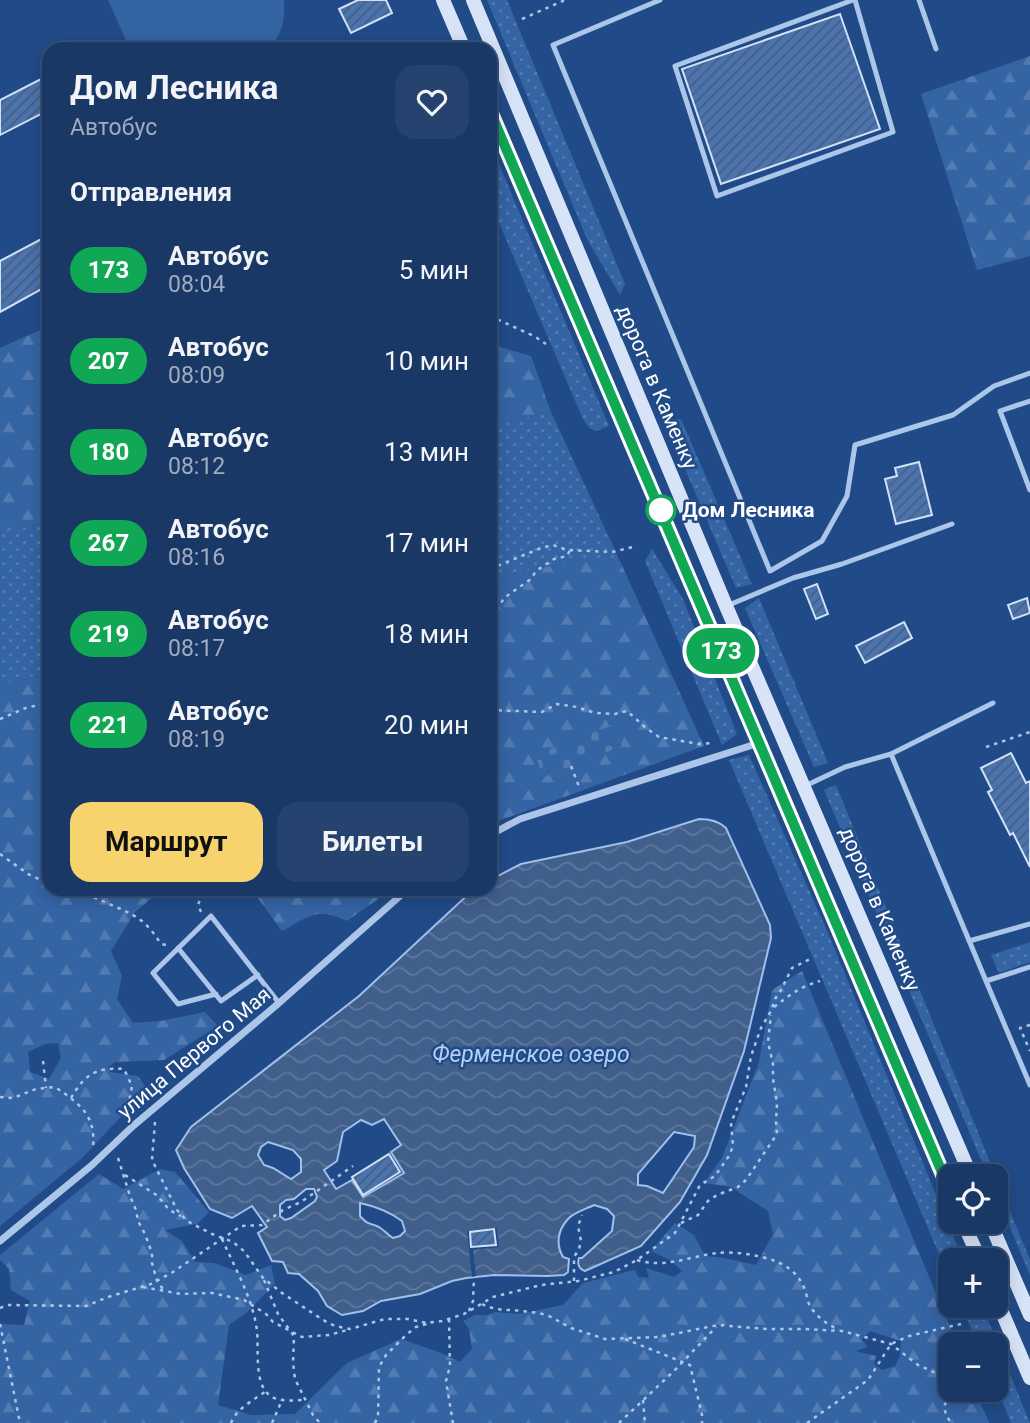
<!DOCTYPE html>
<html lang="ru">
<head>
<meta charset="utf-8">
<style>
	:root { --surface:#193866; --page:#26436f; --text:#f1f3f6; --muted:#9facbf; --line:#37527a; --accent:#f7d36d }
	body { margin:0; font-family:Roboto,sans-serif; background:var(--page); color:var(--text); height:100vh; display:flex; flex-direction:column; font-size:26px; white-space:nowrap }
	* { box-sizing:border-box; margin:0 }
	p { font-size:23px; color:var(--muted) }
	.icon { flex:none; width:38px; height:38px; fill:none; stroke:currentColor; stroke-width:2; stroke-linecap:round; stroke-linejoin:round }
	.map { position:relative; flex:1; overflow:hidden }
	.drawer { position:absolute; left:42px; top:42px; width:455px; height:854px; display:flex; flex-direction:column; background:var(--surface); border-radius:21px; box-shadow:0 4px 18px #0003,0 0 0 2px var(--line) }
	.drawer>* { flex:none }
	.badge { padding:0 14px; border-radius:23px; font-size:24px; line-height:46px }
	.buttons { position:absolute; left:938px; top:1164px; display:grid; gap:14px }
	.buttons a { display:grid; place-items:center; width:70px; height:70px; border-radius:14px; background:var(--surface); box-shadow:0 4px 18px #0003,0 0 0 2px var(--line); font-size:35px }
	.map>.badge { position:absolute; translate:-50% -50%; box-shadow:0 0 0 4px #fff }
	h2 { padding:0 28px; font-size:26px; line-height:63px }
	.round { display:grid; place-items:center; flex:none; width:74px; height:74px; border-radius:21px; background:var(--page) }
	.overview { display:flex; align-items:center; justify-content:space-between; height:119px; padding:0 28px }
	h1 { font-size:33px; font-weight:700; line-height:52px }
	.action { display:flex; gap:14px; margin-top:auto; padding:14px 28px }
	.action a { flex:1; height:80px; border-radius:21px; background:var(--accent); color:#111; font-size:28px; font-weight:700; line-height:80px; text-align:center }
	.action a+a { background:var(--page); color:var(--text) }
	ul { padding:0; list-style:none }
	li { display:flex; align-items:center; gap:21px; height:91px; padding:0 28px }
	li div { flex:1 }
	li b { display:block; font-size:26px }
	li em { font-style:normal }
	li .badge { min-width:77px; font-weight:700; text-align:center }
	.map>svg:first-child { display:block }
</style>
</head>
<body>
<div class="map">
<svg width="1030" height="1423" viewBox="0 0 1030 1423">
	<defs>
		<pattern id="grass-dots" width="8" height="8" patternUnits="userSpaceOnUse" patternTransform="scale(1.75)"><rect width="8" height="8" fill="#3564a5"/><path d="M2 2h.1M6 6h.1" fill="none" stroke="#537bb2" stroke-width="1.8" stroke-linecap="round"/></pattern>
		<pattern id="forest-firs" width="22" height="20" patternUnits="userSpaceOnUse" patternTransform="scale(1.75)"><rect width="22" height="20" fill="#3564a5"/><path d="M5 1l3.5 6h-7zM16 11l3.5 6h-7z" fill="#537bb2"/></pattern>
		<pattern id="cemetery-stones" width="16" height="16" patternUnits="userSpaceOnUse" patternTransform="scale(1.75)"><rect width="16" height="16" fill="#3564a5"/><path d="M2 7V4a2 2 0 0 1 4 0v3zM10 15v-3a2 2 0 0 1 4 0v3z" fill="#537bb2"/></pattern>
		<pattern id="water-waves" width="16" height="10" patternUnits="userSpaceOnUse" patternTransform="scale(1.75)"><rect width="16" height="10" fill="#415f8b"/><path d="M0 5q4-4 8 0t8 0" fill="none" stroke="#5e779c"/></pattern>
		<pattern id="building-hatch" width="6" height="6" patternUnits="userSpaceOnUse" patternTransform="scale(1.75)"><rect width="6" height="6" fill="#4a74b0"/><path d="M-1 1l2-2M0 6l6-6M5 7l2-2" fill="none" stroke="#4b5e79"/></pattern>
	</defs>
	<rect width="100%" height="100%" fill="#214b88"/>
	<path fill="url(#grass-dots)" d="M487 0H507L625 284 620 295 587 239Z
		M496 157 609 426 596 431 589 428 583 419 499 223 494 159Z
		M551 412 619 559H582L490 579V425Z
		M681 419 752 584 736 588 664 420Z
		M49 522V674L0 685V533Z
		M652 549 683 599 737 734 722 745 645 561Z
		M759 598 828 763 814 767 745 608Z
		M749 755 828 933 963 1260H950V1280L729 760Z
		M836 785 1030 1260V1275L996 1194V1176H988L824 790Z
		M1030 942V962L999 973 991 955Z
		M961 1306H982L1030 1423H1011L996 1386V1344H978Z"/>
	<path fill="url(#forest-firs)" fill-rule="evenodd" d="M1030 56V256L977 270 921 94Z
		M49 326V522L0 533V348Z
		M490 344 531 356 551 412 490 425Z
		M582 559H619L704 746 490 824V579Z
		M49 674V889H163L135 912 111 951 122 976 117 999 133 1023 160 1021 205 1012 218 1026 164 1060 115 1062 108 1067 110 1072 138 1076 147 1089 81 1159 0 1226V685ZM58 1043 61 1058 49 1079 30 1072 28 1052 45 1044Z
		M251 889H377L381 897 347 921C316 907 310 916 282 931Z
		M802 971 957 1344H950V1390H975L989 1423H0V1324L24 1325 30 1301 11 1290 9 1269 0 1260V1255L99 1174 123 1189 160 1169 175 1172 209 1212 197 1224 165 1230 182 1241 195 1262 214 1263 246 1275 271 1265 275 1284 246 1313 229 1325 218 1405 251 1415 295 1414 347 1363 401 1339 441 1353 460 1362 472 1349 469 1329 463 1321 475 1315H488L495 1312 519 1314 563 1305 583 1283 635 1270 638 1277 649 1278 646 1268 674 1277 682 1271 670 1260 651 1251 675 1223 694 1235 705 1256 724 1258 756 1265 773 1234 768 1211 731 1187 704 1183 722 1158 759 1062 772 990ZM870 1331 901 1341 900 1356 895 1366 882 1370 874 1364 876 1356 855 1351 867 1347 862 1339Z"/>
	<path fill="url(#cemetery-stones)" d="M613 725 622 746 544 777 535 755Z"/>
	<path fill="#3564a5" d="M108 0H284C285 20 283 33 269 49H130Z"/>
	<path fill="url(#water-waves)" stroke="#a0c0eb" stroke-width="2" fill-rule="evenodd" d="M699 819C709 819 719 821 726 828L770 925 771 938 744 1051 707 1155 680 1202 641 1246 585 1271C579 1269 577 1264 579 1258H582L612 1231 614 1216 607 1209 594 1205C586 1209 573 1213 568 1219 557 1231 556 1245 563 1257L569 1259 568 1272 564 1275 547 1276 494 1275 466 1278 452 1281 420 1294 381 1301 363 1311 342 1315 327 1306 318 1291 299 1274 288 1273 283 1262 272 1261 258 1233 267 1227 252 1206 232 1218 210 1209 184 1168 176 1150 191 1127 359 996 474 889H490V880L521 864 627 842ZM384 1119 401 1145 391 1152 404 1173 363 1197 352 1180 336 1189 324 1170 337 1161 343 1132 361 1120 372 1125ZM674 1132 695 1136 694 1147 663 1193 647 1186 638 1185V1174ZM268 1142 293 1150 301 1159V1172L291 1179 273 1168 264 1165 258 1155 261 1147ZM306 1189H314L317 1197 315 1201 291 1218 285 1220 280 1216V1205L286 1200 294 1199ZM360 1203C374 1206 390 1212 402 1221L405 1231 400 1236 393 1238C388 1235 384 1230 379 1227 368 1222 369 1226 360 1216Z"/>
	<path fill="#214b88" d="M497 1228 499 1247 473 1250 476 1276 472 1277 467 1231Z"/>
	<path fill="url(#building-hatch)" stroke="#d0e1f8" stroke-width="2" d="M358 0H386L392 13 351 33 339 9Z
		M840 14 880 129 721 184 682 69Z
		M49 75V110L0 135V100Z
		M49 235V285L0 312V261Z
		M919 462 932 515 896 524 885 479 897 476 895 468Z
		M817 584 828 614 816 619 804 589Z
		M1027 598 1030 613 1013 619 1008 605Z
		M904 622 912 638 865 663 856 646Z
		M1011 753 1026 783 1030 781V867L1013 833 1010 835 988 792 992 790 981 768Z
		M389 1154 400 1172 363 1195 352 1177Z
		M494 1229 496 1245 471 1247 470 1232Z"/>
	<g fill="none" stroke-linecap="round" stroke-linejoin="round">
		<path stroke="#acc6ea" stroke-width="2.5" stroke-dasharray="3.5 5" stroke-linecap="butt" d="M522 19 565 0
			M490 316 534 336 546 344
			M490 569 541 548 553 545 567 550 612 552 633 547
			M490 614 496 612 504 598 531 579 536 571 554 559 567 556 570 550
			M490 710 542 712 557 704 577 707 595 713 615 714 627 711 646 728 659 737 699 744 714 743
			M0 719 28 707 49 704
			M986 747 1030 732
			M571 766 580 789
			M0 854 28 874 49 884
			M61 889C70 892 79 893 88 896 95 897 102 901 109 904 135 915 145 919 161 944L166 945
			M201 912 198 905 204 889
			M774 1007C791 994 800 987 820 981
			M1030 1025 1020 1028 1030 1051
			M43 1061 46 1088
			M0 1097 13 1098 36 1089 55 1087C80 1104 96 1115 93 1148
			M71 1098C85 1074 96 1067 124 1069L132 1086 128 1109 129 1114
			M155 1122 152 1160 177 1210 187 1221 212 1234 233 1242 244 1251 263 1278 282 1293 323 1320 335 1326 350 1329 385 1319H408L427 1323 442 1321 464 1314 493 1297 541 1285 578 1281 614 1272 637 1260 675 1233 700 1185 715 1176 729 1156 733 1146 731 1123 746 1087 751 1056 761 1028 771 1011 775 999 781 990 792 968 810 959
			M118 1158 130 1196 136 1210 138 1221 145 1234 152 1253V1263L157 1281 163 1289
			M125 1175 158 1196 169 1210 181 1216
			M681 1223 698 1215 708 1201 717 1195 738 1187 746 1180 777 1134 776 1122 777 1103 773 1079V1064L768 1042 771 1015
			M222 1239C235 1268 253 1299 257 1331 259 1349 254 1381 268 1394 278 1403 293 1400 305 1400
			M637 1260C665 1269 690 1256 717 1253 734 1251 759 1255 775 1261 789 1266 800 1276 805 1290 807 1295 807 1301 810 1306 816 1316 827 1325 838 1329
			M264 1280 278 1314 294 1336 293 1363 295 1379 313 1415 320 1423
			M574 1281V1257L579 1249 581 1241 578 1226 582 1215
			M143 1287 181 1294 212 1293 244 1300 266 1314 273 1322 302 1337 329 1335 347 1330
			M482 1304 488 1307 503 1310H513L539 1313 549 1316 571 1328 605 1339 659 1337 718 1325 766 1329H805L842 1331 891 1344 918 1365 947 1378H950
			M0 1308 7 1305 86 1306 108 1297 151 1284 173 1272 241 1226 262 1225 283 1210 301 1202 353 1166
			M469 1311 473 1301 474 1277
			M449 1319 450 1366 446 1381 453 1423
			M0 1324 20 1423
			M625 1339 690 1365 702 1415V1423
			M947 1378 950 1395 944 1406 946 1415 951 1423
			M643 1400 645 1423
			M231 1423C236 1409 254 1400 266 1391
			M272 1423 282 1400
			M375 1423 378 1417 379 1367 386 1355 406 1335 416 1327 427 1324
			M619 1423 674 1371 716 1327
			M807 1423 868 1380 891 1344 909 1336 965 1323"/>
		<path stroke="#acc6ea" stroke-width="5" d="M660 0 553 45 770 571 822 541 847 496 855 445 953 415 994 386 1030 373
			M853 0 675 66 717 196 893 132 855 0
			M919 0 936 49
			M1030 401 1000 411 1030 490
			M729 605 793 578 842 564 952 524
			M891 754 986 981
			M805 786 845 767 891 754 993 703
			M969 941 1030 924
			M178 948 221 1001 258 975
			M1030 967 986 981 1030 1085
			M216 994 178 1004 153 973 211 916 279 1003"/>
		<path stroke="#acc6ea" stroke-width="7" d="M490 835 520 819 759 743
			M0 1241 92 1165 133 1126 279 1003 408 889"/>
		<path stroke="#d7e4f8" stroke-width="14" d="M443 0 464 49
			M473 0 726 606 971 1176
			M490 111 950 1191
			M963 1222 980 1260
			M990 1222 1030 1315
			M996 1298 1030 1378"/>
	</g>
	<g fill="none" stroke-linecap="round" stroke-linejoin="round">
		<defs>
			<path id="line" d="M490 111 950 1191"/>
		</defs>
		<use href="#line" stroke="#fff" stroke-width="16"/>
		<use href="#line" stroke="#10a855" stroke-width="10"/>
	</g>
	<circle fill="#fff" stroke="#10a855" stroke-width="3.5" cx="661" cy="510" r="14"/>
	<g text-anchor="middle" stroke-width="5" stroke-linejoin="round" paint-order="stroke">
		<g font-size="21" fill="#fff" stroke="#214b88">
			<text transform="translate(657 387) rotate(67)" y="7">дорога в Каменку</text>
			<text transform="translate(880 909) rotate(67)" y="7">дорога в Каменку</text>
			<text transform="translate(194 1053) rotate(-40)" y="7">улица Первого Мая</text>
		</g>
		<g font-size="21" font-weight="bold" fill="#fff" stroke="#214b88" text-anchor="start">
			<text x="682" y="517">Дом Лесника</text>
		</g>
		<g font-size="23" font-style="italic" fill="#b7d0f1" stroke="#214b88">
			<text x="531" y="1062">Ферменское озеро</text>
		</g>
	</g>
</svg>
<div class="buttons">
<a><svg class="icon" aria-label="locate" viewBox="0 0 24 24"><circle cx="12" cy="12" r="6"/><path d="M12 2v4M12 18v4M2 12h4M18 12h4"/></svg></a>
<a>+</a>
<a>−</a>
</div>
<b class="badge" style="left:721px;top:651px;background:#10a855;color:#fff">173</b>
<section class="drawer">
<div class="overview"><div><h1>Дом Лесника</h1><p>Автобус</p></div><a class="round"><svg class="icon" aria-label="heart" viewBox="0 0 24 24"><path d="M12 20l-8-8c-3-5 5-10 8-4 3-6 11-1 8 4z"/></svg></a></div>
<h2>Отправления</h2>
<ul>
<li><span class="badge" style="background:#10a855;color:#fff">173</span><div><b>Автобус</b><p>08:04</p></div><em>5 мин</em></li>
<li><span class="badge" style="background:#10a855;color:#fff">207</span><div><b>Автобус</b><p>08:09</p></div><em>10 мин</em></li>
<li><span class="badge" style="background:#10a855;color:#fff">180</span><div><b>Автобус</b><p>08:12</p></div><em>13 мин</em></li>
<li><span class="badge" style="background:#10a855;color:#fff">267</span><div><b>Автобус</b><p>08:16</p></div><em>17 мин</em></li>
<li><span class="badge" style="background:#10a855;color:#fff">219</span><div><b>Автобус</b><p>08:17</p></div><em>18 мин</em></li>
<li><span class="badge" style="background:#10a855;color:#fff">221</span><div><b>Автобус</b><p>08:19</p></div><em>20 мин</em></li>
</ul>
<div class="action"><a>Маршрут</a><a>Билеты</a></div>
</section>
</div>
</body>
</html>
